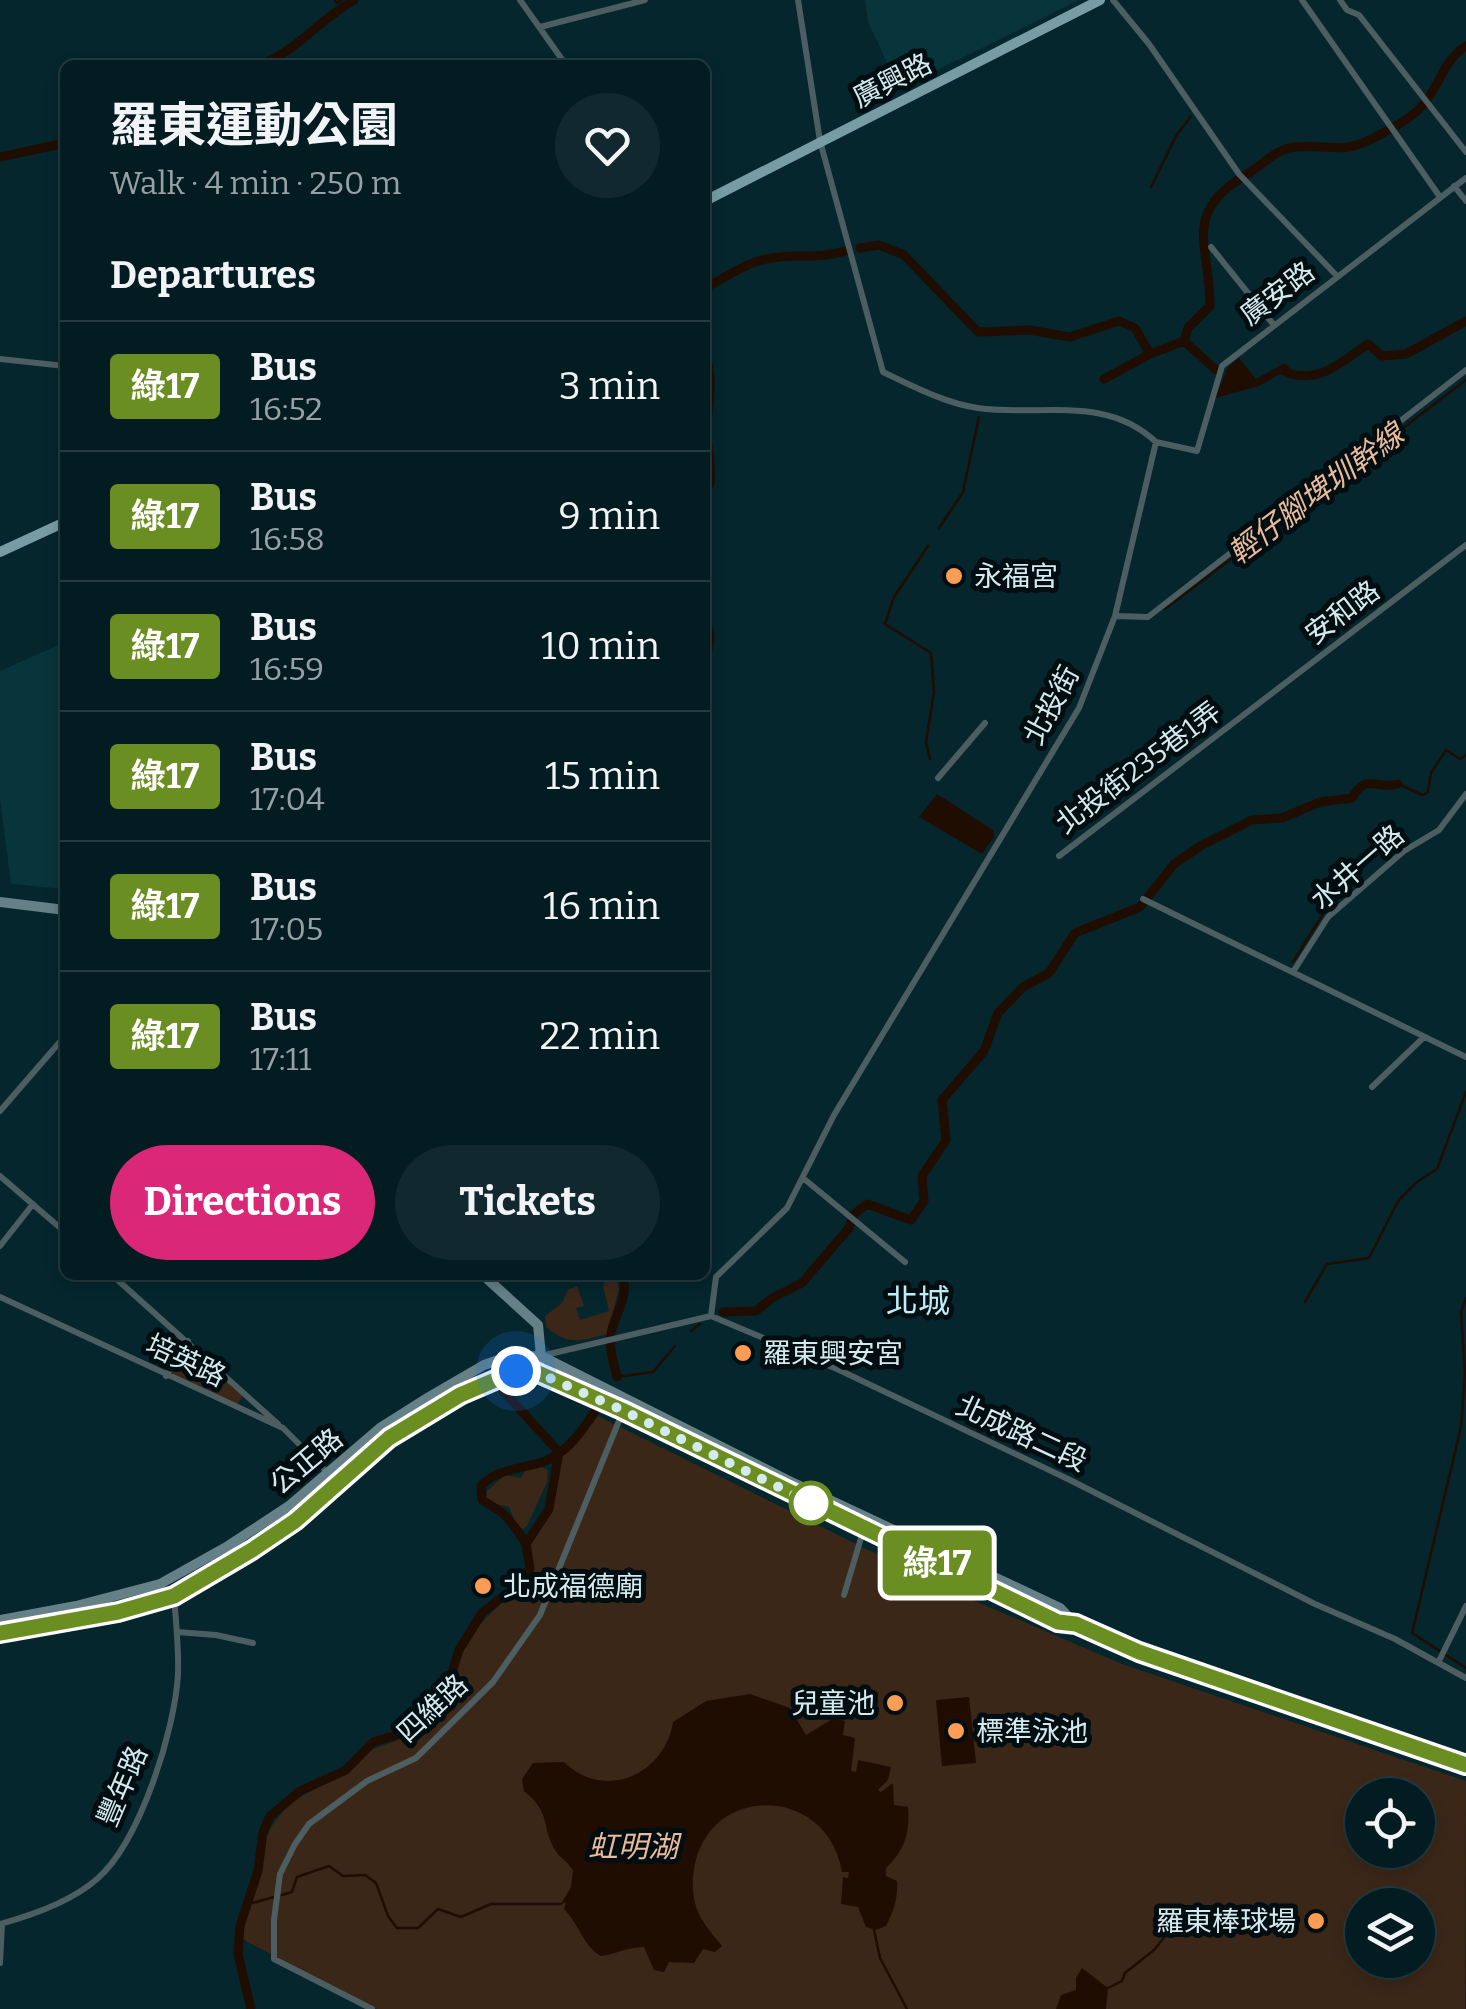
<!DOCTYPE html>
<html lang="en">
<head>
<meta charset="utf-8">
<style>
	:root { --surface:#031c21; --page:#11292e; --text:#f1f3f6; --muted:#97a1a5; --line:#243a3f; --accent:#db2777 }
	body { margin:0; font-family:Bitter,"Noto Sans TC",serif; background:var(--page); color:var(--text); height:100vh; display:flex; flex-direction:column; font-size:38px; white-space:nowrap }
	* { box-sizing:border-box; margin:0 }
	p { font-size:32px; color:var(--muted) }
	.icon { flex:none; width:55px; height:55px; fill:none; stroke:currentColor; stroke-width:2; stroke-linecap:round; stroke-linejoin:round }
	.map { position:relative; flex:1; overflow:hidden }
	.panel { position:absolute; left:60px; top:60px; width:650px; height:1220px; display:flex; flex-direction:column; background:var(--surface); border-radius:15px; box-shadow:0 5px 15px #0003,0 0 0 2px var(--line) }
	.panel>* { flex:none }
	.badge { padding:0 20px; border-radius:8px; font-size:35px; line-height:65px }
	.buttons { position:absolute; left:1345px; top:1778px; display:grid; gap:20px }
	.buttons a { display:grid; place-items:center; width:90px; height:90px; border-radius:50%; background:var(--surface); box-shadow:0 5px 15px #0003,0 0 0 2px var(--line); font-size:50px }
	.you { position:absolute; width:50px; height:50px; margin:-25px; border:8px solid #fff; border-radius:50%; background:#1a73e8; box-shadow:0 0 0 15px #1a73e833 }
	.map>.badge { position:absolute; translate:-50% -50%; box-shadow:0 0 0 5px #fff }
	h2 { padding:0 50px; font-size:38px; line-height:90px }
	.round { display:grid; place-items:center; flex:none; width:105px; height:105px; border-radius:52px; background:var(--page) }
	.head { display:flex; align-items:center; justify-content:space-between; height:170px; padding:0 50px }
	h1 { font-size:48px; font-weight:700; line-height:75px }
	.primary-button { display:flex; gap:20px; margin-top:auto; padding:20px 50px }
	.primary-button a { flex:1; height:115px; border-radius:60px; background:var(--accent); color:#fff; font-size:40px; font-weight:700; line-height:115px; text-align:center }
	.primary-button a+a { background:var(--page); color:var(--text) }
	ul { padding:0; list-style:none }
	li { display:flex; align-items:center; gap:30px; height:130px; padding:0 50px; border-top:2px solid var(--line) }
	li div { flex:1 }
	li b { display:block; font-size:38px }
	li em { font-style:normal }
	li .badge { min-width:110px; font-weight:700; text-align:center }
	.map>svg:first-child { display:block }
</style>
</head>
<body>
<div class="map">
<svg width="1466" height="2009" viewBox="0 0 1466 2009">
	<rect width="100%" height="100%" fill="#04262c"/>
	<path fill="#08343b" d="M865 0H1079L899 89 868 22Z
		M65 642V889L11 884 0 799V671Z"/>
	<path fill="#3b2718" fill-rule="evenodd" d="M608 1275H616L619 1289 607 1334C580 1341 569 1346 546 1327L545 1316 562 1303 568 1290 577 1286 584 1306 576 1308 580 1320 609 1311 603 1286Z
		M188 1341 244 1394 235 1408 166 1376Z
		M598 1416 947 1589 1122 1664 1466 1781 1465 2009H377L238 1937 252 1901 260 1851 273 1824 291 1802 350 1770 373 1749 401 1739 422 1708 449 1680 464 1644 483 1621 532 1573 531 1543 554 1495 558 1461ZM1362 1795H1418V1850H1362ZM1362 1905H1418V1960H1362Z
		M542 1467 548 1470 547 1482 527 1526 523 1529 517 1526 509 1507 492 1503 486 1498 487 1491 505 1475 521 1478 525 1471Z"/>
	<path fill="#200d02" d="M1239 358 1256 379 1285 363 1300 380 1280 374 1259 386 1215 398 1228 367Z
		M937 794 993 830 994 837 982 854 919 817Z
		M750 1694 790 1708 806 1735 834 1718 845 1721 843 1735 855 1738 851 1771 856 1772 858 1760 891 1767 888 1780 878 1790 881 1792 893 1783 894 1805 908 1807C910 1832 905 1850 886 1868V1876L897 1881C898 1898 894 1910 886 1926L876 1930 866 1927 858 1907 841 1904 843 1877 848 1878 849 1872H842C828 1785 708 1782 694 1869 691 1886 693 1906 703 1921 708 1930 716 1938 722 1946L715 1952 703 1949 694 1963 669 1962 664 1972 654 1970 644 1947C627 1947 617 1954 601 1956 583 1946 579 1924 564 1909L566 1902 561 1904 571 1887 573 1871C569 1863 562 1859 557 1853 540 1828 553 1814 524 1791L522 1779 533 1763 564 1762C605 1802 665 1774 673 1722L706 1701Z
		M969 1697 976 1763 942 1766 936 1700Z
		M1082 1968 1108 1988 1106 2009H1056L1061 1995 1076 1990V1978Z"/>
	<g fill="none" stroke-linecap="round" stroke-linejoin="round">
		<path stroke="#200d02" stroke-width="2.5" d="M335 0 337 3 342 0
			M1151 187 1176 136 1191 116
			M939 528 963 492 979 417
			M928 546 894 597 885 624 931 653 934 692 926 742 930 759
			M1165 609 1466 380
			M1398 784 1423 795 1428 792 1431 773 1446 750 1460 759 1466 755
			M1293 962 1324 912 1337 901
			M1466 1298 1461 1312 1465 1373 1461 1427 1412 1633 1466 1668
			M1305 1302 1327 1264 1369 1258 1398 1201 1417 1182 1437 1169 1466 1092
			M691 1331 700 1324
			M617 1377 653 1372 675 1346
			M282 1895 292 1892 297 1877 329 1866 343 1876 365 1875 376 1883 388 1916 397 1928H418L438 1909 461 1917 491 1904H561
			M249 1904 274 1897
			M874 1930 880 1958 907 2009
			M1108 1988 1122 1981 1125 1973 1154 1950 1183 1914"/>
		<path stroke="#200d02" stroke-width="9" d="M260 65C297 51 320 19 354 0
			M0 157 65 143
			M860 248 879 245 904 255 978 332 1029 330 1070 337 1119 321 1135 328 1150 354 1184 341
			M705 288C726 277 748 261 772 258 797 254 820 259 845 251
			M1184 341 1188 328 1210 306C1210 244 1180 213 1249 173 1264 164 1275 149 1295 147 1337 144 1341 157 1383 133 1396 126 1411 118 1421 107 1439 88 1443 60 1466 46
			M1184 341 1216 370
			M705 355C716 382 706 407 707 435 708 454 712 464 710 484L705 488
			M1288 373C1320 384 1343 361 1368 344L1382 356 1406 354 1466 321
			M1104 379 1150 354
			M705 614 710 636 705 670
			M723 1312 756 1311 772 1298 802 1283 849 1228 854 1214 867 1204 911 1220 924 1201 922 1176 946 1140 942 1100 984 1051 998 1013 1023 987 1049 973 1075 933 1140 907 1174 864 1202 845 1252 820 1282 818 1320 802 1352 798C1367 772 1375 790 1398 784
			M617 1377C613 1361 608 1345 612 1329 618 1309 628 1297 623 1275
			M503 1391 559 1452 549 1509 526 1544
			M251 2009 238 1954 240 1926 258 1871 263 1832 270 1816 300 1791 346 1770 373 1742 397 1735 408 1718 448 1685 459 1650 482 1613 524 1580 530 1568 526 1544 517 1530 503 1513 482 1500 481 1486C497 1468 524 1469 545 1461 567 1453 583 1430 595 1411"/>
		<path stroke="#4d5e62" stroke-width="6" d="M520 0 566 65
			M1113 0 1149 44 1239 174 1337 276
			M1302 0 1440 197
			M1340 0 1347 10 1359 15 1466 152
			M540 27 645 0
			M1454 186 1466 201
			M1211 247 1273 324
			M0 359 65 366
			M1156 442 1197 451 1222 366 1466 178
			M1115 616 1148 617 1466 370
			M938 778 985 723
			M1059 856 1466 545
			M1143 899 1466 1057
			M1293 972 1328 917 1404 851 1439 830 1466 794
			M1372 1087 1424 1037
			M0 1111 65 1036
			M0 1176 65 1232
			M803 1178 905 1262
			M0 1246 33 1204
			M112 1275 278 1424
			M0 1297 283 1428 330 1475
			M711 1316 716 1277 787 1208 834 1115 1079 708 1115 616 1156 442C1105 394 1040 417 978 408 947 404 912 386 883 372L820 141 798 0
			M541 1356 711 1316 837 1369 1070 1480 1315 1604 1395 1639 1466 1678
			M166 1376 188 1341
			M844 1595 864 1528
			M177 1632 216 1635 253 1643
			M1439 1661 1466 1606
			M0 1924C33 1915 71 1902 97 1879 140 1842 175 1730 178 1674 179 1648 176 1622 174 1597
			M0 1963 2 1924
			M372 2009 274 1959V1920L280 1874 295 1844 309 1824 367 1781 416 1758 493 1682 540 1615 623 1411"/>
		<path stroke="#658187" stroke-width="10" d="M0 902 65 910
			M483 1275 538 1325 541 1356 537 1372
			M0 1620 76 1606 160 1584 228 1546 289 1506 380 1428 429 1397 484 1365 507 1357 541 1356 787 1480 1060 1608 1075 1624
			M0 1633 118 1612 174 1597 252 1551 295 1521 389 1437 459 1395 516 1371 537 1372 623 1411 1058 1623 1076 1624 1139 1652 1466 1765"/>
		<path stroke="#779ca4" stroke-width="10" d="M705 201 1100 0
			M0 552 65 522"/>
	</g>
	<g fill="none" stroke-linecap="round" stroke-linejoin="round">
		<defs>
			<path id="line" d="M0 1633 118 1612 174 1596 252 1550 295 1521 389 1438 460 1395 516 1371 536 1372 622 1410 1058 1622 1076 1624 1139 1652 1466 1765"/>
		</defs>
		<use href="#line" stroke="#fff" stroke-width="22"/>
		<use href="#line" stroke="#6b8e23" stroke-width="15"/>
		<path stroke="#d4eaef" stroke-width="10" stroke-dasharray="0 18" d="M516 1371 536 1372 622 1410 811 1503"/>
	</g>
	<g fill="#fc9d53" stroke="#000d11" stroke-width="4">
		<circle cx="954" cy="576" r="10"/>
		<circle cx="743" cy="1353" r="10"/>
		<circle cx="483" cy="1586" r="10"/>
		<circle cx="895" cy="1703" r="10"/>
		<circle cx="956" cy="1731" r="10"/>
		<circle cx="1316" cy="1921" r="10"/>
	</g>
	<circle fill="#fff" stroke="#6b8e23" stroke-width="5" cx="811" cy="1503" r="20"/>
	<g text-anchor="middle" stroke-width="10" stroke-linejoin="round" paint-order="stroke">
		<g font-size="28" fill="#d4eaef" stroke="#000d11">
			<text transform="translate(892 80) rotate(-27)" y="10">廣興路</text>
			<text transform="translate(1277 293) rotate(-37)" y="10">廣安路</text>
			<text transform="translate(1342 612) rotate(-37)" y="10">安和路</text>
			<text transform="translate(1051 705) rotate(-62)" y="10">北投街</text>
			<text transform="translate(1138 767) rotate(-37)" y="10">北投街235巷1弄</text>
			<text transform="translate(1357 867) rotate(-41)" y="10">水井一路</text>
			<text transform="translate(186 1360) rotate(25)" y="10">培英路</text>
			<text transform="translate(1022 1433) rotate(25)" y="10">北成路二段</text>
			<text transform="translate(306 1461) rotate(-40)" y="10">公正路</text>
			<text transform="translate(432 1708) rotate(-43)" y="10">四維路</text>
			<text transform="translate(122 1786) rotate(-67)" y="10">豐年路</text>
		</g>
		<g font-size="28" fill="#d4eaef" stroke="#000d11" text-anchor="start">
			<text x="974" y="586">永福宮</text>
			<text x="763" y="1363">羅東興安宮</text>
			<text x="503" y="1596">北成福德廟</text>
			<text x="875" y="1713" text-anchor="end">兒童池</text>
			<text x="976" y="1741">標準泳池</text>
			<text x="1296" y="1931" text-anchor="end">羅東棒球場</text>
		</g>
		<g font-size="30" font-style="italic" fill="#eaba99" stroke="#000d11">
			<text transform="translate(1316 494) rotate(-37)" y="10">輕仔腳埤圳幹線</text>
			<text x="633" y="1857">虹明湖</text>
		</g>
		<g font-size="32" fill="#beedf7" stroke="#000d11">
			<text x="918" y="1312">北城</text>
		</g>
	</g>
</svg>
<div class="buttons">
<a><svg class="icon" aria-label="locate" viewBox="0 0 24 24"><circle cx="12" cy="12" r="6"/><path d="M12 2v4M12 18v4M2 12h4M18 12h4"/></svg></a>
<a><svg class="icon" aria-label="layers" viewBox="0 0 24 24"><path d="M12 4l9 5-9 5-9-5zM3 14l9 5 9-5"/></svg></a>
</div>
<div class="you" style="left:516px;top:1371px"></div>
<b class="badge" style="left:937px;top:1563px;background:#6b8e23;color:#fff">綠17</b>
<section class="panel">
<div class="head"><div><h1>羅東運動公園</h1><p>Walk · 4 min · 250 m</p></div><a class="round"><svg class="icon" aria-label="heart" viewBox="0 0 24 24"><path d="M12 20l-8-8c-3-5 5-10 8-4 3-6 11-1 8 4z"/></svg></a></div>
<h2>Departures</h2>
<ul>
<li><span class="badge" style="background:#6b8e23;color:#fff">綠17</span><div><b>Bus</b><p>16:52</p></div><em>3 min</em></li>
<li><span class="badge" style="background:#6b8e23;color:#fff">綠17</span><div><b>Bus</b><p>16:58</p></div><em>9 min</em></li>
<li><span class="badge" style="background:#6b8e23;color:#fff">綠17</span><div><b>Bus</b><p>16:59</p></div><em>10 min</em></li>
<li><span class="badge" style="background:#6b8e23;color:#fff">綠17</span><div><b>Bus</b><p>17:04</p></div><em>15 min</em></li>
<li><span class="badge" style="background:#6b8e23;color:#fff">綠17</span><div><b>Bus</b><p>17:05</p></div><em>16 min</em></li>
<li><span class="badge" style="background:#6b8e23;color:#fff">綠17</span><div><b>Bus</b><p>17:11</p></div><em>22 min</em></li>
</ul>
<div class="primary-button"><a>Directions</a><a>Tickets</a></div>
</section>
</div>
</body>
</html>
